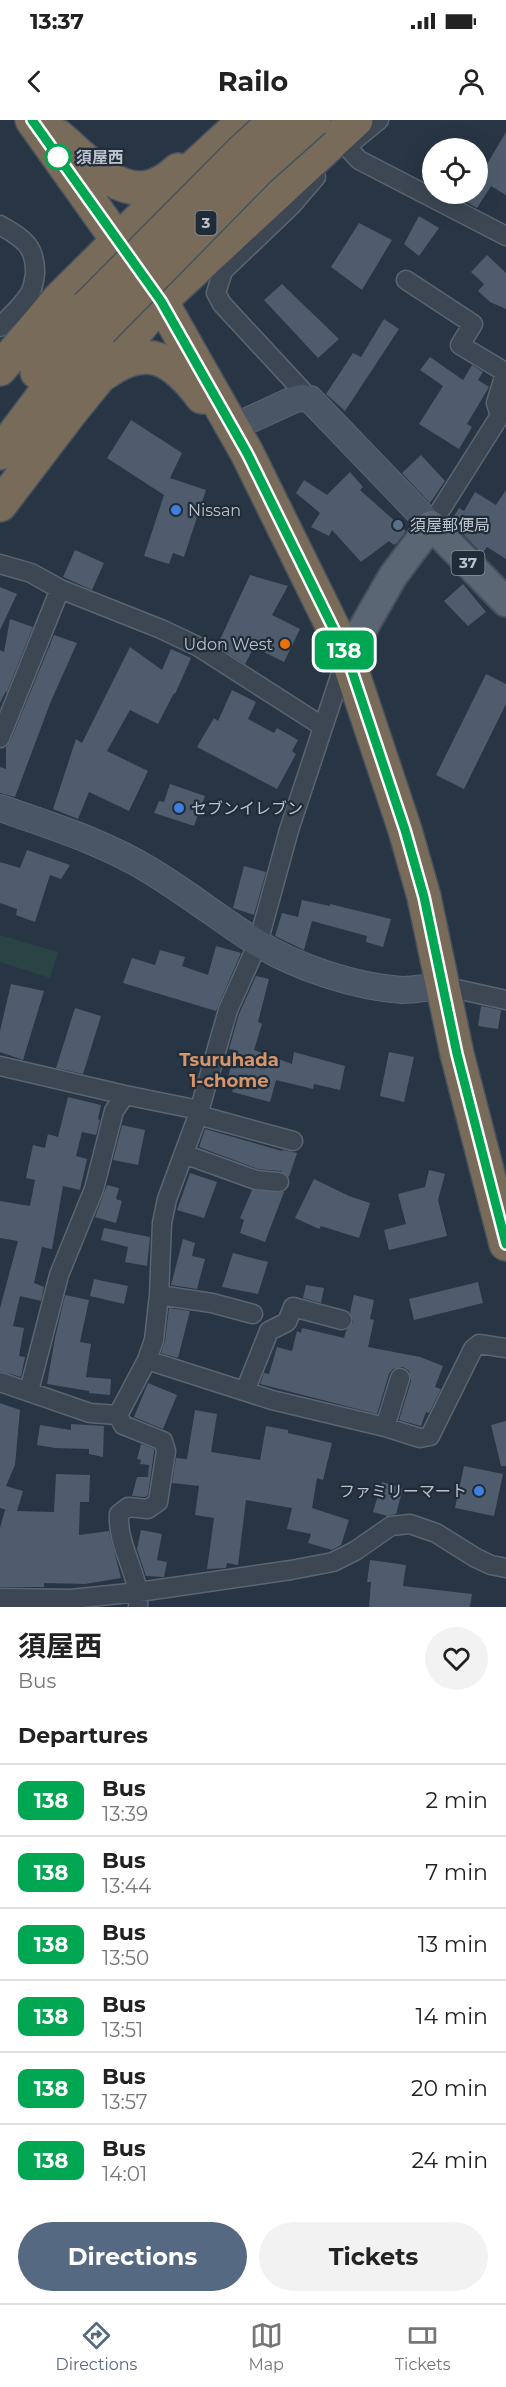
<!DOCTYPE html>
<html lang="en">
<head>
<meta charset="utf-8">
<style>
	:root { --surface:#fff; --page:#f2f2f2; --text:#222; --muted:#767676; --line:#e0e0e0; --accent:#556982 }
	body { margin:0; font-family:Montserrat,"Noto Sans JP",sans-serif; background:var(--page); color:var(--text); height:100vh; display:flex; flex-direction:column; font-size:22px; white-space:nowrap }
	* { box-sizing:border-box; margin:0 }
	p { font-size:20px; color:var(--muted) }
	.icon { flex:none; width:33px; height:33px; fill:none; stroke:currentColor; stroke-width:2; stroke-linecap:round; stroke-linejoin:round }
	.map { position:relative; height:1487px; overflow:hidden }
	.panel { display:flex; flex-direction:column; background:var(--surface); flex:1 }
	.panel>* { flex:none }
	.badge { padding:0 12px; border-radius:9px; font-size:21px; line-height:39px }
	.tools { position:absolute; left:422px; top:18px; display:grid; gap:12px }
	.tools a { display:grid; place-items:center; width:66px; height:66px; border-radius:50%; background:var(--surface); box-shadow:0 6px 24px #0002; font-size:30px }
	.map>.badge { position:absolute; translate:-50% -50%; box-shadow:0 0 0 3px #fff }
	h2 { padding:0 18px; font-size:22px; line-height:54px }
	.round { display:grid; place-items:center; flex:none; width:63px; height:63px; border-radius:32px; background:var(--page) }
	.overview { display:flex; align-items:center; justify-content:space-between; height:102px; padding:0 18px }
	h1 { font-size:28px; font-weight:700; line-height:45px }
	.primary-button { display:flex; gap:12px; margin-top:auto; padding:12px 18px }
	.primary-button a { flex:1; height:69px; border-radius:36px; background:var(--accent); color:#fff; font-size:24px; font-weight:700; line-height:69px; text-align:center }
	.primary-button a+a { background:var(--page); color:var(--text) }
	ul { padding:0; list-style:none }
	li { display:flex; align-items:center; gap:18px; height:72px; padding:0 18px; border-top:2px solid var(--line) }
	li div { flex:1 }
	li b { display:block; font-size:22px }
	li em { font-style:normal }
	li .badge { min-width:66px; font-weight:700; text-align:center }
	.status { display:flex; justify-content:space-between; align-items:center; height:42px; padding:0 30px; background:var(--surface); direction:ltr }
	.status svg { height:16px; fill:currentColor }
	header { display:flex; justify-content:space-between; align-items:center; height:78px; padding:0 18px; background:var(--surface); font-size:27px; font-weight:700 }
	.menu { display:flex; justify-content:space-around; align-items:center; height:84px; border-top:2px solid var(--line); background:var(--surface); font-size:16px; color:var(--muted) }
	.menu a { display:grid; justify-items:center; gap:3px }
	.menu .on { color:var(--accent) }
	.map>svg:first-child { display:block }
</style>
</head>
<body>
<div class="status"><b>13:37</b><svg viewBox="0 0 49 12"><path d="M0 12V9h3v3zM5 12V6h3v6zM10 12V3h3v9zM15 12V0h3v12zM26 1h20v11H26zM47 4h2v5h-2z"/></svg></div>
<header><svg class="icon" aria-label="back" viewBox="0 0 24 24"><path d="M15 5l-7 7 7 7"/></svg>Railo<svg class="icon" aria-label="person" viewBox="0 0 24 24"><circle cx="12" cy="8" r="4"/><path d="M4 21q1-7 8-7t8 7"/></svg></header>
<div class="map">
<svg width="506" height="1487" viewBox="0 0 506 1487">
	<rect width="100%" height="100%" fill="#283544"/>
	<path fill="#2a4345" d="M0 815 58 832 50 858 0 842Z"/>
	<path fill="#4e5c6d" d="M506 12V75L491 66 477 88 465 81 469 74H477V61Z
		M419 96 439 108 419 136 404 124Z
		M359 103 392 120 362 170 331 147Z
		M487 135 506 153V189L490 182 478 171 484 164 471 152Z
		M282 164 339 219 318 238 264 180Z
		M384 199 399 209 345 291 326 274 353 233 361 237Z
		M430 237 463 260 472 245 483 252 478 260 489 267 467 304 472 307 459 329 419 304 443 266 420 250Z
		M131 300 182 333 170 358 206 370 184 437 173 433 169 444 144 436 164 375 107 338Z
		M421 335 445 361 430 383 402 353Z
		M350 352 363 367 360 370 406 411 397 423 394 425 389 421 361 442 332 410 329 416 311 407 320 393 296 373 304 360 327 375Z
		M506 370V439L487 427 482 434 451 401 459 388 464 391 475 372 496 385Z
		M75 430 104 443 92 470 63 457Z
		M250 455 288 466 272 495 300 509 284 542 254 527 245 544 217 526Z
		M463 464 486 492 468 506 444 481Z
		M0 467 17 474 0 510Z
		M10 499 33 507 6 574V571L0 583V530L4 532Z
		M54 515 77 523 51 581 15 677 0 673V647L6 649V627L10 622Z
		M130 527 162 550 171 529 191 538 175 574 174 573 158 604 130 590 107 631 148 651 129 691 89 672 78 699 53 689 76 619 82 623Z
		M486 554 506 564V584L464 669 436 655Z
		M232 570 256 582 248 599 274 613 277 608 298 620 292 631 296 634 277 669 197 627 214 598 218 601Z
		M170 664 205 676 194 706 154 693 159 681 164 682Z
		M27 730 70 745 61 759 50 755 35 802 16 795 17 789 0 783V742L20 748Z
		M244 746 266 752 254 795 233 788Z
		M302 780 330 786V784L391 799 383 827 366 822 367 816 312 801 304 830 275 816 282 793 298 797Z
		M216 826 241 833 216 891 123 863 132 838 155 845 160 830 185 837 182 846 208 855Z
		M256 856 269 859 258 902 262 904 254 930 292 944 294 932 345 946 340 970 314 964 313 969 276 960 270 982 232 972 235 963 227 961 235 930 229 929 239 894Z
		M11 864 44 871 23 940 0 932V911Z
		M481 886 501 890 498 909 478 906Z
		M75 888 101 896 83 954 56 948Z
		M389 932 414 937 404 982 380 976Z
		M68 977 101 985 98 999 100 1000 96 1015 82 1012 76 1036 87 1039 80 1070 63 1066 52 1129 42 1127 34 1163 44 1167 41 1181 20 1176 13 1206 24 1208 19 1236 25 1237 21 1257 0 1251V1188L18 1121 0 1118V1081L30 1086 35 1060 26 1058 33 1025 45 1028 48 1014 58 1017Z
		M122 1005 145 1010 138 1045 113 1040Z
		M205 1009 282 1031V1030L297 1033 289 1057 281 1051 258 1049 199 1027Z
		M429 1050 445 1054 438 1080 447 1116 389 1130 384 1110 406 1104 398 1074 425 1067Z
		M190 1053 217 1062 204 1098 177 1090Z
		M314 1059 349 1076 370 1083 359 1118 321 1106 319 1109 295 1098Z
		M107 1065 119 1068 116 1079 122 1081 116 1103 95 1097Z
		M252 1070 284 1072 265 1122 240 1113 244 1100 240 1098Z
		M104 1108 150 1117 147 1146 125 1142 128 1127 101 1120Z
		M183 1119 195 1123 192 1136 205 1139 197 1169 171 1165Z
		M233 1133 268 1142 258 1174 222 1167Z
		M94 1159 128 1166 124 1184 90 1176Z
		M478 1162 483 1183 414 1200 409 1179Z
		M306 1165 324 1168 321 1183 303 1178Z
		M65 1175 89 1180 80 1222 91 1224 86 1257 111 1259 110 1275 89 1273V1271L47 1264 55 1218Z
		M354 1175 374 1180 370 1199 374 1200 368 1227 420 1237 443 1246 435 1267 441 1269 429 1293 426 1292 421 1306 399 1300 411 1261 409 1251 403 1247 393 1249 389 1254 377 1294 260 1264 264 1253 269 1254 277 1227 292 1231 297 1211 301 1213 302 1208 344 1218 346 1211 353 1202 350 1192Z
		M169 1188 190 1191 178 1238 161 1233 165 1221Z
		M148 1263 177 1275 163 1309 134 1297Z
		M0 1283 20 1290 15 1345 6 1366 23 1371 17 1391 54 1392 56 1354 90 1355 89 1382H80L79 1415 109 1411 121 1458 85 1464 44 1463V1467H0V1408L5 1390 10 1391 0 1388Z
		M195 1290 217 1294 211 1332 260 1340 266 1306 288 1310V1313L332 1323 323 1360 317 1358 312 1388 349 1400 341 1425 332 1430 308 1423 311 1414 287 1409 292 1388 246 1380 238 1445 227 1443 226 1448 207 1449 214 1398 195 1395 199 1366 172 1363 176 1338 187 1339Z
		M506 1301V1346H501L491 1305Z
		M71 1304 104 1306 103 1337 89 1334V1329L55 1328 37 1325 40 1305 71 1310Z
		M141 1324 154 1329V1332L148 1375 145 1377 132 1376 137 1357H148L149 1345 140 1344 141 1340 137 1339Z
		M464 1346 503 1354 494 1396 455 1388Z
		M382 1362 403 1368 396 1394 387 1396 373 1392Z
		M141 1410 162 1414 157 1440 167 1442 164 1457 146 1456 137 1429Z
		M370 1440 406 1445 403 1466 472 1474 470 1487H369L371 1462H367Z"/>
	<g fill="none" stroke-linecap="round" stroke-linejoin="round">
		<defs>
			<path id="street" d="M351 23 379 0
				M347 27 359 40 506 116
				M0 105C22 118 36 125 35 154 34 161 33 170 28 176 21 187 9 197 0 207
				M406 160 473 204 460 225 505 252
				M310 279 222 184 216 173 223 151 292 85 316 57
				M500 296 496 283 506 251
				M431 405 506 286
				M0 444 31 453 60 469 161 509 197 526 322 606
				M0 618 60 469
				M443 866 506 880
				M0 946 125 975 199 990
				M198 995 293 1021
				M184 1034 256 1060 279 1062
				M159 1175 212 1183 253 1194
				M147 1240 272 1280 385 1307 420 1318 430 1316 473 1229 479 1224 506 1228
				M0 1262 90 1293 118 1295
				M29 1271 59 1155 94 1069 114 991 125 975
				M245 1271 269 1211 287 1202 293 1187 342 1200
				M118 1295 147 1240 154 1220 159 1175 162 1103 167 1079 198 995 228 890 258 823 289 710 346 538
				M118 1295 123 1305 163 1321 166 1331 158 1382 148 1389 128 1387 119 1394C117 1428 141 1455 138 1487
				M385 1307 400 1258
				M0 1478 71 1479 139 1472 291 1450 333 1442 355 1431 391 1406 410 1404 436 1413 476 1438 491 1445 506 1448"/>
			<path id="secondary" d="M232 308 293 280 301 278 310 279 431 405
				M0 688C51 706 104 722 151 751 187 773 220 799 256 822 295 847 356 867 402 870 415 870 429 867 443 866"/>
			<path id="primary" d="M347 536 393 456 431 405 506 482"/>
			<path id="highway" d="M32 0 161 181 247 333 347 536 405 710 424 777 457 934 506 1124
				M58 16C95 47 131 94 178 50
				M0 249 58 180 172 67 245 0
				M37 252 87 187
				M105 253C148 222 174 240 202 277
				M0 333 45 273 101 210
				M0 385 70 293 161 181 356 0"/>
		</defs>
		<use href="#street" stroke="#5b6571" stroke-width="21"/>
		<use href="#secondary" stroke="#5b6571" stroke-width="28"/>
		<use href="#primary" stroke="#46505d" stroke-width="32"/>
		<use href="#highway" stroke="#47525e" stroke-width="36"/>
		<use href="#street" stroke="#3c4753" stroke-width="18"/>
		<use href="#secondary" stroke="#4a5666" stroke-width="26"/>
		<use href="#primary" stroke="#5a6673" stroke-width="28"/>
		<use href="#highway" stroke="#796b59" stroke-width="33"/>
		<defs>
			<path id="highway-bridge" d="M87 187 243 30 276 0
				M101 210 259 49 314 0"/>
		</defs>
		<use href="#highway-bridge" stroke="#47525e" stroke-width="36" stroke-linecap="butt"/>
		<use href="#highway-bridge" stroke="#796b59" stroke-width="33"/>
	</g>
	<g fill="none" stroke-linecap="round" stroke-linejoin="round">
		<defs>
			<path id="line" d="M32 0 161 181 247 333 347 536 405 710 424 777 457 934 506 1124"/>
		</defs>
		<use href="#line" stroke="#fff" stroke-width="14"/>
		<use href="#line" stroke="#00a651" stroke-width="9"/>
	</g>
	<circle fill="#fff" stroke="#00a651" stroke-width="3" cx="58" cy="37" r="12"/>
	<g fill="#3f7fe0" stroke="#212c39" stroke-width="2">
		<circle cx="176" cy="390" r="6"/>
		<circle cx="179" cy="688" r="6"/>
		<circle cx="479" cy="1371" r="6"/>
	</g>
	<circle fill="#5c6f8a" stroke="#212c39" stroke-width="2" cx="398" cy="405" r="6"/>
	<circle fill="#e8710a" stroke="#212c39" stroke-width="2" cx="285" cy="524" r="6"/>
	<g text-anchor="middle" stroke-width="4.5" stroke-linejoin="round" paint-order="stroke">
		<g fill="#212c39" stroke="#8c95a1" stroke-width="1.5">
			<rect x="195.5" y="91" width="21" height="24" rx="4.5"/>
			<rect x="451.5" y="431" width="33" height="24" rx="4.5"/>
		</g>
		<g font-size="15" font-weight="bold" fill="#bac2cd">
			<text x="206" y="108">3</text>
			<text x="468" y="448">37</text>
		</g>
		<g font-size="16" font-weight="bold" fill="#bac2cd" stroke="#212c39" text-anchor="start">
			<text x="76" y="43">須屋西</text>
		</g>
		<g font-size="16" fill="#bac2cd" stroke="#212c39" text-anchor="start">
			<text x="188" y="396">Nissan</text>
			<text x="410" y="411">須屋郵便局</text>
			<text x="273" y="530" text-anchor="end">Udon West</text>
			<text x="191" y="694">セブンイレブン</text>
			<text x="467" y="1377" text-anchor="end">ファミリーマート</text>
		</g>
		<g font-size="18" font-weight="bold" fill="#d6956b" stroke="#212c39">
			<text x="229" y="946">Tsuruhada<tspan x="229" dy="21">1-chome</tspan></text>
		</g>
	</g>
</svg>
<div class="tools">
<a><svg class="icon" aria-label="locate" viewBox="0 0 24 24"><circle cx="12" cy="12" r="6"/><path d="M12 2v4M12 18v4M2 12h4M18 12h4"/></svg></a>
</div>
<b class="badge" style="left:344px;top:530px;background:#00a651;color:#fff">138</b>
</div>
<section class="panel">
<div class="overview"><div><h1>須屋西</h1><p>Bus</p></div><a class="round"><svg class="icon" aria-label="heart" viewBox="0 0 24 24"><path d="M12 20l-8-8c-3-5 5-10 8-4 3-6 11-1 8 4z"/></svg></a></div>
<h2>Departures</h2>
<ul>
<li><span class="badge" style="background:#00a651;color:#fff">138</span><div><b>Bus</b><p>13:39</p></div><em>2 min</em></li>
<li><span class="badge" style="background:#00a651;color:#fff">138</span><div><b>Bus</b><p>13:44</p></div><em>7 min</em></li>
<li><span class="badge" style="background:#00a651;color:#fff">138</span><div><b>Bus</b><p>13:50</p></div><em>13 min</em></li>
<li><span class="badge" style="background:#00a651;color:#fff">138</span><div><b>Bus</b><p>13:51</p></div><em>14 min</em></li>
<li><span class="badge" style="background:#00a651;color:#fff">138</span><div><b>Bus</b><p>13:57</p></div><em>20 min</em></li>
<li><span class="badge" style="background:#00a651;color:#fff">138</span><div><b>Bus</b><p>14:01</p></div><em>24 min</em></li>
</ul>
<div class="primary-button"><a>Directions</a><a>Tickets</a></div>
</section>
<nav class="menu">
<a class="on"><svg class="icon" aria-label="directions" viewBox="0 0 24 24"><path d="M12 3l9 9-9 9-9-9zM9 14v-3h6M13 9l2 2-2 2"/></svg>Directions</a>
<a><svg class="icon" aria-label="map" viewBox="0 0 24 24"><path d="M3 6l6-2 6 2 6-2v14l-6 2-6-2-6 2zM9 4v14M15 6v14"/></svg>Map</a>
<a><svg class="icon" aria-label="tickets" viewBox="0 0 24 24"><path d="M3 7h18v10H3zM15 7v10"/></svg>Tickets</a>
</nav>
</body>
</html>
